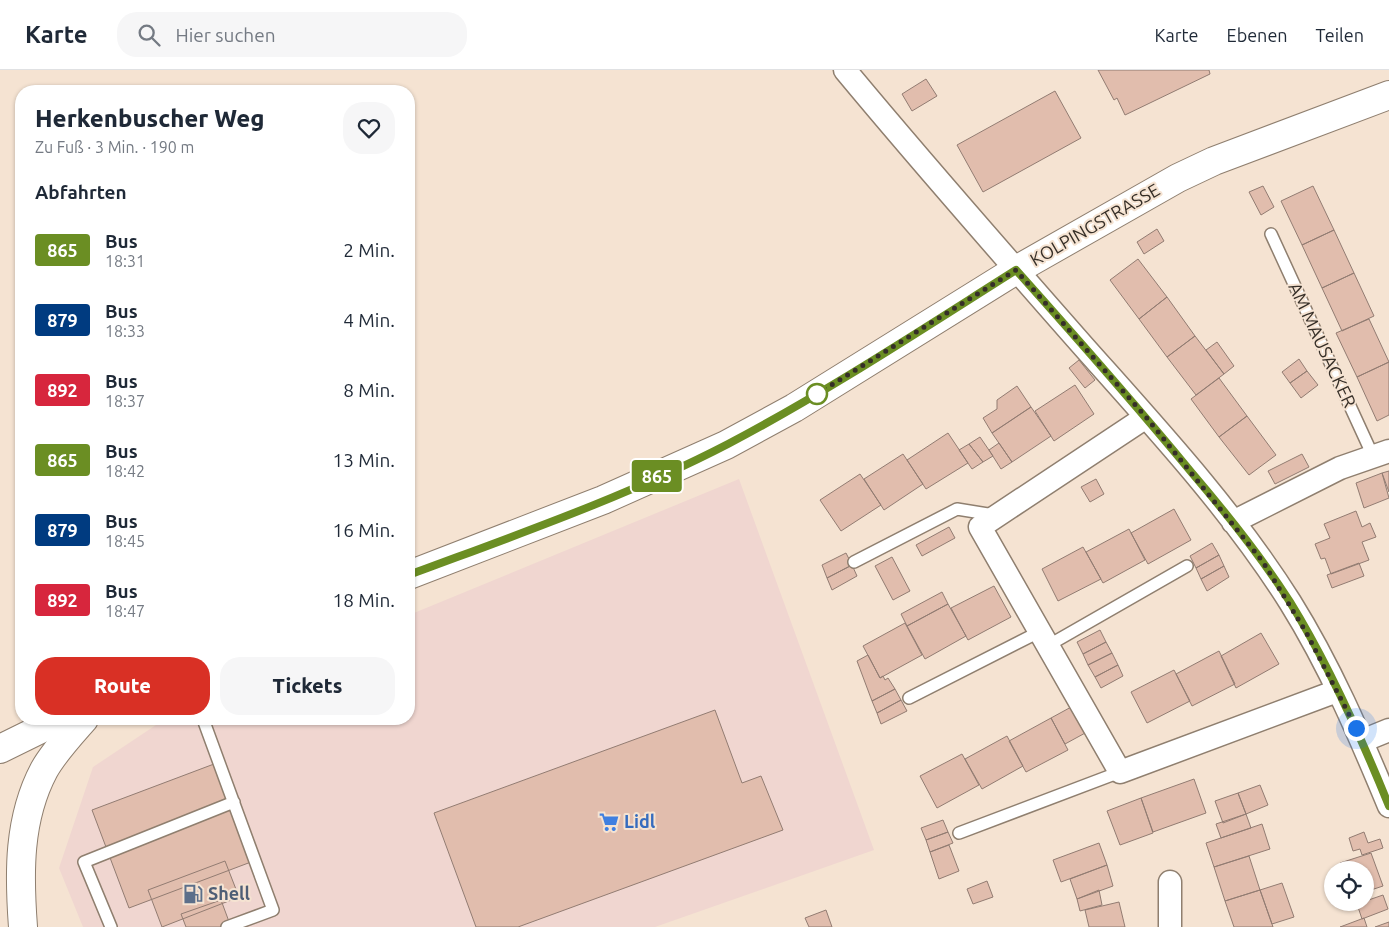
<!DOCTYPE html>
<html lang="de">
<head>
<meta charset="utf-8">
<style>
	:root { --surface:#fff; --page:#f6f6f7; --text:#1f2937; --muted:#747a83; --line:#e0e1e3; --accent:#d93025 }
	body { margin:0; font-family:Ubuntu,sans-serif; background:var(--page); color:var(--text); height:100vh; display:flex; flex-direction:column; font-size:19px; white-space:nowrap }
	* { box-sizing:border-box; margin:0 }
	p { font-size:16px; color:var(--muted) }
	.icon { flex:none; width:28px; height:28px; fill:none; stroke:currentColor; stroke-width:2; stroke-linecap:round; stroke-linejoin:round }
	.map { position:relative; flex:1; overflow:hidden }
	.details { position:absolute; left:15px; top:15px; width:400px; height:640px; display:flex; flex-direction:column; background:var(--surface); border-radius:20px; box-shadow:0 1px 4px #0004 }
	.details>* { flex:none }
	.badge { padding:0 10px; border-radius:4px; font-size:18px; line-height:32px }
	.controls { position:absolute; left:1324px; top:791px; display:grid; gap:10px }
	.controls a { display:grid; place-items:center; width:50px; height:50px; border-radius:50%; background:var(--surface); box-shadow:0 1px 4px #0004; font-size:25px }
	.you { position:absolute; width:25px; height:25px; margin:-12px; border:4px solid #fff; border-radius:50%; background:#1a73e8; box-shadow:0 0 0 8px #1a73e833 }
	.map>.badge { position:absolute; translate:-50% -50%; box-shadow:0 0 0 2px #fff }
	h2 { padding:0 20px; font-size:19px; line-height:45px }
	.round { display:grid; place-items:center; flex:none; width:52px; height:52px; border-radius:20px; background:var(--page) }
	.headline { display:flex; align-items:center; justify-content:space-between; height:85px; padding:0 20px }
	h1 { font-size:24px; font-weight:800; line-height:38px }
	.button { display:flex; gap:10px; margin-top:auto; padding:10px 20px }
	.button a { flex:1; height:58px; border-radius:20px; background:var(--accent); color:#fff; font-size:20px; font-weight:800; line-height:58px; text-align:center }
	.button a+a { background:var(--page); color:var(--text) }
	ul { padding:0; list-style:none }
	li { display:flex; align-items:center; gap:15px; height:70px; padding:0 20px }
	li div { flex:1 }
	li b { display:block; font-size:19px }
	li em { font-style:normal }
	li .badge { min-width:55px; font-weight:700; text-align:center }
	header { display:flex; align-items:center; gap:30px; box-sizing:border-box; height:70px; padding:0 25px; background:var(--surface); border-bottom:1px solid var(--line) }
	header strong { font-size:24px }
	nav { display:flex; gap:28px; margin-inline-start:auto; font-size:18px }
	.search { width:350px; height:45px; background:var(--page); display:flex; align-items:center; gap:12px; box-sizing:border-box; padding:0 18px; border-radius:20px; color:var(--muted); font-size:19px }
	.map>svg:first-child { display:block }
</style>
</head>
<body>
<header>
<strong>Karte</strong>
<div class="search"><svg class="icon" aria-label="search" viewBox="0 0 24 24"><circle cx="10" cy="10" r="6"/><path d="M15 15l6 6"/></svg>Hier suchen</div>
<nav><a>Karte</a><a>Ebenen</a><a>Teilen</a></nav>
</header>
<div class="map">
<svg width="1389" height="857" viewBox="0 0 1389 857">
	<rect width="100%" height="100%" fill="#f5e3d2"/>
	<path fill="#f0d6d0" d="M739 409 874 780 655 857H83L59 798 93 697 165 649H409V545Z"/>
	<path fill="#e1bdad" stroke="#927c72" d="M1098 0H1209L1210 4 1125 45 1117 28 1114 30Z
		M926 9 937 26 912 41 902 24Z
		M1055 21 1081 68 983 122 957 75Z
		M1263 116 1274 137 1261 145 1249 122Z
		M1313 116 1334 160 1302 175 1281 131Z
		M1157 159 1164 171 1144 184 1137 172Z
		M1334 160 1354 203 1322 218 1302 175Z
		M1138 189 1167 227 1139 249 1110 210Z
		M1354 203 1374 246 1342 261 1322 218Z
		M1167 227 1195 266 1167 287 1139 249Z
		M1369 249 1389 292 1357 307 1336 263Z
		M1195 266 1224 304 1196 325 1167 287Z
		M1217 272 1234 296 1224 304 1206 280Z
		M1299 289 1307 301 1290 313 1282 302Z
		M1079 290 1095 310 1085 318 1069 298Z
		M1389 292V345L1377 351 1357 307Z
		M1307 301 1318 315 1301 328 1290 313Z
		M1219 308 1247 346 1219 367 1191 329Z
		M1075 315 1094 344 1054 371 1035 341Z
		M1017 316 1031 337 992 363 983 348 997 339V330Z
		M1031 337 1051 366 1012 392 992 363Z
		M1247 346 1276 385 1249 405 1219 367Z
		M948 363 968 393 926 419 907 390Z
		M980 367 993 386 983 392 969 374Z
		M999 373 1012 392 1001 399 989 380Z
		M969 374 983 392 972 399 959 380Z
		M903 384 923 414 884 440 864 409Z
		M1302 384 1309 397 1275 414 1268 401Z
		M1389 401V422L1382 403Z
		M1382 403 1389 428 1364 438 1356 413Z
		M860 404 881 435 841 461 820 430Z
		M1096 409 1104 424 1090 432 1081 417Z
		M1174 439 1191 470 1148 494 1131 463Z
		M1356 441 1362 457 1370 453 1376 467 1362 472 1369 490 1331 504 1325 488 1321 489 1315 474 1330 468 1324 454Z
		M949 457 955 468 922 486 916 475Z
		M1129 459 1145 490 1103 513 1086 482Z
		M1212 473 1219 485 1196 498 1190 486Z
		M1083 477 1101 509 1058 531 1042 499Z
		M846 483 852 495 827 508 822 495Z
		M1219 485 1224 496 1201 509 1196 498Z
		M892 487 910 521 893 530 875 496Z
		M1359 493 1364 506 1332 518 1327 505Z
		M852 495 857 506 832 520 827 508Z
		M1224 496 1229 507 1207 521 1201 509Z
		M994 516 1011 547 968 570 951 538Z
		M942 522 948 534 907 556 901 544Z
		M948 534 966 566 925 589 907 556Z
		M905 553 922 585 880 608 863 576Z
		M1100 560 1106 572 1083 584 1077 572Z
		M1261 563 1279 594 1236 618 1221 586Z
		M1106 572 1112 583 1088 595 1083 584Z
		M1219 581 1235 614 1192 636 1176 604Z
		M1112 583 1118 595 1095 607 1088 595Z
		M868 585 880 608 883 606 885 610 888 608 895 619 872 631 857 591Z
		M1118 595 1123 606 1101 618 1095 607Z
		M1174 600 1190 631 1147 653 1131 622Z
		M895 619 901 630 877 643 872 631Z
		M901 630 907 641 881 654 877 643Z
		M1073 636 1087 662 1065 674 1051 648Z
		M715 640 742 713 761 706 783 760 518 857H476L434 743Z
		M1051 648 1068 680 1026 702 1009 671Z
		M1007 666 1023 696 982 719 965 689Z
		M962 684 979 715 937 738 920 706Z
		M214 694 251 792 129 838 92 740Z
		M1194 709 1206 743 1153 762 1141 728Z
		M1260 715 1268 735 1246 744 1238 723Z
		M1238 723 1246 744 1223 753 1215 731Z
		M1141 728 1153 763 1120 775 1107 741Z
		M1246 744 1251 758 1221 768 1216 754Z
		M943 750 948 762 926 770 921 758Z
		M1262 754 1270 779 1214 797 1206 773Z
		M948 762 953 773 930 782 926 770Z
		M1364 762 1368 773 1380 769 1383 778 1362 785 1360 779 1353 781 1349 768Z
		M1099 773 1107 795 1061 812 1053 790Z
		M949 775 959 801 939 809 930 782Z
		M1371 783 1383 816 1365 822V800H1342L1340 793Z
		M1249 786 1260 820 1225 831 1214 797Z
		M225 791 239 827 162 857 148 820Z
		M1107 795 1113 816 1077 829 1070 809Z
		M987 811 993 827 973 834 967 819Z
		M1282 813 1294 847 1272 854 1260 820Z
		M1099 820 1102 835 1080 841 1077 829Z
		M1260 820 1273 857H1234L1225 831Z
		M1383 825 1388 839 1362 849 1357 834Z
		M221 830 231 857H186L181 844Z
		M1119 832 1125 857H1089L1085 840Z
		M826 840 832 857H809L805 848Z
		M1364 848 1367 857H1340Z
		M1389 852V857H1375Z"/>
	<g fill="none" stroke-linecap="round" stroke-linejoin="round">
		<defs>
			<path id="lane" d="M1271 164 1373 386
				M854 492 957 439 994 445
				M1049 575 1187 496
				M909 628 1041 561
				M203 649 273 840 227 857
				M959 763 1120 702
				M111 857 84 792 234 732"/>
			<path id="street" d="M845 0C923 94 1003 185 1084 277 1156 358 1232 440 1290 532 1330 596 1360 666 1389 736
				M1146 347 980 457 1120 702 1337 621
				M1233 452 1340 398 1389 381
				M1362 671 1389 660
				M1170 812V857"/>
			<path id="secondary" d="M409 505 603 430 726 375 794 338 1016 200 1178 108 1214 91 1389 25
				M0 679 61 649"/>
			<path id="primary" d="M23 857C19 804 18 749 44 700 54 682 70 665 84 649"/>
		</defs>
		<use href="#lane" stroke="#8f7f6f" stroke-width="14"/>
		<use href="#street" stroke="#8f7f6f" stroke-width="25"/>
		<use href="#secondary" stroke="#8f7f6f" stroke-width="30"/>
		<use href="#primary" stroke="#8f7f6f" stroke-width="30"/>
		<use href="#lane" stroke="#fff" stroke-width="11"/>
		<use href="#street" stroke="#fff" stroke-width="22"/>
		<use href="#secondary" stroke="#fff" stroke-width="28"/>
		<use href="#primary" stroke="#fff" stroke-width="28"/>
	</g>
	<g fill="none" stroke-linecap="round" stroke-linejoin="round">
		<defs>
			<path id="line" d="M409 505C516 465 626 427 728 374 827 322 921 260 1016 200 1076 267 1135 334 1192 403 1227 444 1261 486 1290 532 1329 595 1361 667 1389 736"/>
		</defs>
		<use href="#line" stroke="#fff" stroke-width="11"/>
		<use href="#line" stroke="#6b8e23" stroke-width="8"/>
		<path stroke="#362f28" stroke-width="5" stroke-dasharray="0 9" d="M817 324 1016 200 1146 347 1263 492 1306 562 1356 658"/>
	</g>
	<defs>
		<symbol id="supermarket-bare" viewBox="-9 -9 18 18"><path d="M-6-5.5h2.5l.6 2H6L4.5 2H-2.5L-4.4-4H-6ZM-1.5 3.2a1.3 1.3 0 1 0 .1 0ZM3 3.2a1.3 1.3 0 1 0 .1 0Z" fill="#3f7fe0" stroke="#f5e3d2" stroke-width="2.5" paint-order="stroke"/></symbol>
		<symbol id="fuel-bare" viewBox="-9 -9 18 18"><path d="M-5.5-6h7V0h2V4h1.3V-2.5L3-4.5l.8-.8L6-3V5H2.5V1h-1V6h-7ZM-4.2-4.7v3.2H.2V-4.7Z" fill="#5c6f8a" stroke="#f5e3d2" stroke-width="2.5" paint-order="stroke"/></symbol>
	</defs>
	<g fill-rule="evenodd">
		<use href="#supermarket-bare" x="595" y="738" width="28" height="28"/>
		<use href="#fuel-bare" x="179" y="810" width="28" height="28"/>
	</g>
	<circle fill="#fff" stroke="#6b8e23" stroke-width="2.5" cx="817" cy="324" r="10"/>
	<g text-anchor="middle" stroke-width="4" stroke-linejoin="round" paint-order="stroke">
		<g font-size="18" fill="#362f28" stroke="#f5e3d2">
			<text transform="translate(1095 155) rotate(-30)" y="6">KOLPINGSTRASSE</text>
			<text transform="translate(1322 275) rotate(65)" y="6">AM MAUSACKER</text>
		</g>
		<g font-size="18" font-weight="bold" fill="#366cbe" stroke="#f5e3d2" text-anchor="start">
			<text x="624" y="758">Lidl</text>
		</g>
		<g font-size="18" font-weight="bold" fill="#4e5e75" stroke="#f5e3d2" text-anchor="start">
			<text x="208" y="830">Shell</text>
		</g>
	</g>
</svg>
<div class="controls">
<a><svg class="icon" aria-label="locate" viewBox="0 0 24 24"><circle cx="12" cy="12" r="6"/><path d="M12 2v4M12 18v4M2 12h4M18 12h4"/></svg></a>
</div>
<div class="you" style="left:1356px;top:658px"></div>
<b class="badge" style="left:657px;top:406px;background:#6b8e23;color:#fff">865</b>
<section class="details">
<div class="headline"><div><h1>Herkenbuscher Weg</h1><p>Zu Fuß · 3 Min. · 190 m</p></div><a class="round"><svg class="icon" aria-label="heart" viewBox="0 0 24 24"><path d="M12 20l-8-8c-3-5 5-10 8-4 3-6 11-1 8 4z"/></svg></a></div>
<h2>Abfahrten</h2>
<ul>
<li><span class="badge" style="background:#6b8e23;color:#fff">865</span><div><b>Bus</b><p>18:31</p></div><em>2 Min.</em></li>
<li><span class="badge" style="background:#003b80;color:#fff">879</span><div><b>Bus</b><p>18:33</p></div><em>4 Min.</em></li>
<li><span class="badge" style="background:#d7263d;color:#fff">892</span><div><b>Bus</b><p>18:37</p></div><em>8 Min.</em></li>
<li><span class="badge" style="background:#6b8e23;color:#fff">865</span><div><b>Bus</b><p>18:42</p></div><em>13 Min.</em></li>
<li><span class="badge" style="background:#003b80;color:#fff">879</span><div><b>Bus</b><p>18:45</p></div><em>16 Min.</em></li>
<li><span class="badge" style="background:#d7263d;color:#fff">892</span><div><b>Bus</b><p>18:47</p></div><em>18 Min.</em></li>
</ul>
<div class="button"><a>Route</a><a>Tickets</a></div>
</section>
</div>
</body>
</html>
